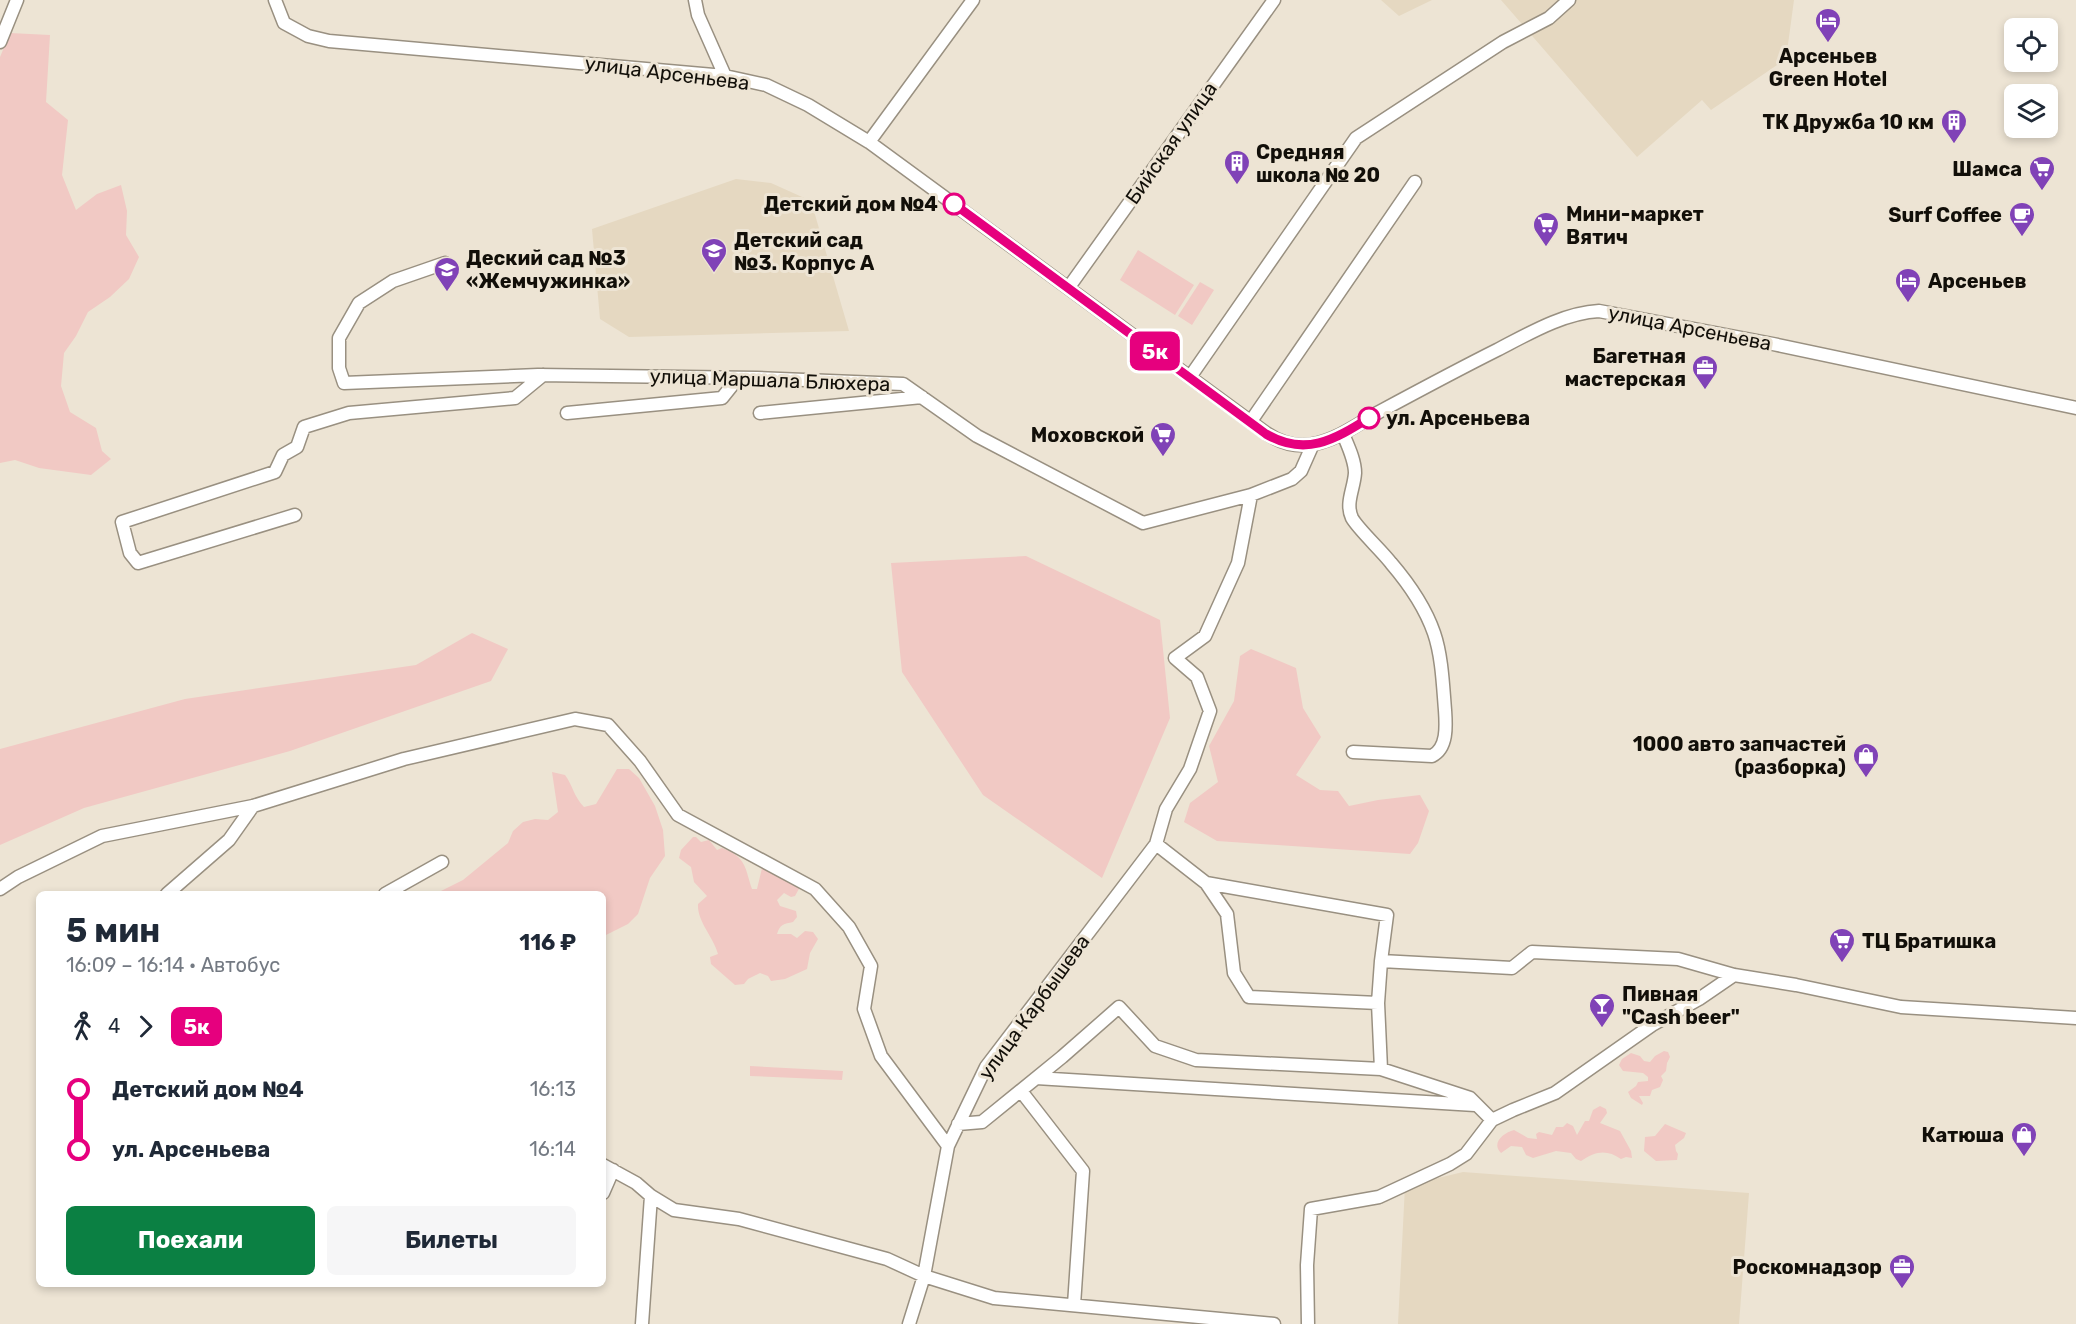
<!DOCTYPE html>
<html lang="ru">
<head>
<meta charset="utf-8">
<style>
	:root { --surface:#fff; --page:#f6f6f7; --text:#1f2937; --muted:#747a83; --accent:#0b8043 }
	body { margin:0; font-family:Rubik,sans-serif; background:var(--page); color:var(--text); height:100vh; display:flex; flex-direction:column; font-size:22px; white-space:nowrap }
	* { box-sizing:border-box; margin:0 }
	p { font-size:20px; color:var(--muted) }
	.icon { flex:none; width:33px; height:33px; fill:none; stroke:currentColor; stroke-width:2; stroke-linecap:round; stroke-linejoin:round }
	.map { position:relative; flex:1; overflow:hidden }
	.details { position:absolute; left:36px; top:891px; width:570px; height:396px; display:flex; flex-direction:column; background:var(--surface); border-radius:9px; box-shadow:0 3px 9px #0003 }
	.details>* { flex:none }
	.badge { padding:0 12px; border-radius:9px; font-size:21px; line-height:39px }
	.fabs { position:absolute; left:2004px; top:18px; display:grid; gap:12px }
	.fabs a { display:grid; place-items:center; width:54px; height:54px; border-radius:9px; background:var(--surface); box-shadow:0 3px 9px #0003; font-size:30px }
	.map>.badge { position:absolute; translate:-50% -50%; box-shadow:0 0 0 3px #fff }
	.legs { display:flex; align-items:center; gap:9px; height:66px; padding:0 30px; font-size:20px }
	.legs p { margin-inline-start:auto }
	.head { display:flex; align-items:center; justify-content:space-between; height:102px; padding:0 30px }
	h1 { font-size:33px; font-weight:700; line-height:45px }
	.button { display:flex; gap:12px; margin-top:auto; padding:12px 30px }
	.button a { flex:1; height:69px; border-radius:9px; background:var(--accent); color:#fff; font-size:24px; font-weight:700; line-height:69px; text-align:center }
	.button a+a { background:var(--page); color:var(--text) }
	ul { padding:0 30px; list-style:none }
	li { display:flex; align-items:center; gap:21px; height:60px; font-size:22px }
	li i { display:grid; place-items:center; width:9px; height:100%; margin:0 8px; background:currentColor }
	li i::after { content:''; width:15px; height:15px; margin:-8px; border:4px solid; border-radius:50%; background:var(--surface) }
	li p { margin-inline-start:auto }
	li:first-child i { background:linear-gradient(#0000 50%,currentColor 0) }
	li:last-child i { background:linear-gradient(currentColor 50%,#0000 0) }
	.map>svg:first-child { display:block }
</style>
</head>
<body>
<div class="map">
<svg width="2076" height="1324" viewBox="0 0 2076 1324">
	<rect width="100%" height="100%" fill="#ede4d4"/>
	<path fill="#e5d8c1" d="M1381 0H1432L1399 16Z
		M1501 0H1794L1786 59 1711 110 1702 100 1637 157Z
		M736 179 771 183 811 201 849 331 629 337 600 319 592 229Z
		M1463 1172 1749 1193 1739 1324H1398L1405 1186Z"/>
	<path fill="#f1c9c4" d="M10 33 50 35 46 102 68 120 62 175 76 210 97 194 121 185 127 211 126 235 139 257 129 279 110 297 88 312 76 336 64 353 61 386 70 412 96 428 102 451 111 459 91 475 39 468 15 460 0 463V57Z
		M1138 250 1194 285 1175 315 1120 280Z
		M1200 282 1214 290 1192 325 1178 316Z
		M1026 556 1160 620 1170 718 1102 878 983 795 902 672 891 563Z
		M472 633 508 649 491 681 290 751 84 808 0 845V749L185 699 416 665Z
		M1251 649 1296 668 1303 708 1321 737 1296 775 1320 790 1338 791 1349 806 1378 800 1420 795 1429 811 1418 843 1410 854 1217 841 1184 822 1190 803 1218 782 1209 746 1234 701 1240 656Z
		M617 769H629L639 778 655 806 663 830 665 856 650 878 638 914 628 924 606 935 603 939V894H435L463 880 508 843 513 831 523 822 535 819 548 820 558 812 552 772 565 775C573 786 574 797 584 807L596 804Z
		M693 837H696L701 842 709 840 717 850 722 848C747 857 745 869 752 889H757L763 864 800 887 795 896 791 897 784 893 777 900 780 906 796 911 797 917 793 922C784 924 780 924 777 934H791L797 938 805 931 813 932 818 939 810 953 807 969 785 979 771 981 768 976 760 973 748 979 744 984 735 985 711 964 710 957 718 954C713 936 697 922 698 904L707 896 694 882 691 867 679 858 681 850Z
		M1664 1051 1668 1052 1670 1057 1667 1063 1666 1071 1661 1076 1663 1080 1660 1087 1652 1090 1650 1096H1639L1643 1103 1642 1105 1631 1098 1628 1092 1636 1086 1638 1082 1648 1081V1077L1643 1073 1623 1071 1619 1065 1622 1059 1631 1053 1640 1056 1644 1061 1650 1062 1655 1056Z
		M750 1066 843 1071 842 1080 750 1076Z
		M1600 1106 1606 1109 1607 1113 1600 1123 1620 1131 1631 1151 1632 1158 1626 1157 1621 1159C1607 1149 1595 1151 1581 1161L1576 1159 1571 1153 1556 1151 1533 1158 1526 1155 1522 1147 1511 1146 1501 1153C1491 1143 1503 1133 1514 1130L1528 1138 1537 1139 1536 1134 1539 1132 1552 1135 1556 1127H1563L1567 1123 1573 1126 1577 1135 1585 1121H1589L1593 1110Z
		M1665 1124 1686 1133 1684 1138 1675 1145 1676 1151 1678 1154 1677 1160 1656 1161 1644 1151 1645 1137 1655 1136Z"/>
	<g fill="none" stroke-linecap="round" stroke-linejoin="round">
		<defs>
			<path id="minor" d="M275 0 284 23 308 36 329 41 725 76 766 85 808 105 869 142 1266 433C1281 443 1296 448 1314 444 1338 439 1358 424 1379 412 1418 391 1457 370 1497 350 1528 334 1563 313 1599 311L1773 344 2076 408
				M695 0 698 15 725 76
				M0 42 17 0
				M869 142 973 0
				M445 263 393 281 359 303 339 338V368L344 383 538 375 757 378 903 384 977 436 1143 523 1251 495 1292 479 1301 471 1313 444
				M1069 287 1274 0
				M1190 377 1356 138 1503 42 1549 18 1569 0
				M567 413 722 398 738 378
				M760 413 922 397
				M1251 421 1415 182
				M1343 434C1348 446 1355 460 1355 473 1354 489 1345 503 1352 518 1358 529 1382 551 1391 563 1409 584 1425 607 1434 633 1442 656 1443 686 1445 710 1446 725 1448 748 1432 756L1353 752
				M295 515 138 563 130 553 122 522 275 472 283 455 297 447 304 427 349 413 515 398 543 375
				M1156 844 1206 883 1387 915 1381 961 1512 968 1532 952 1678 959 1734 975 1796 985 1901 1007 2076 1018
				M1206 883 1227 914 1234 973 1249 997 1378 1003 1381 1069 1470 1098 1492 1120
				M0 889 18 877 102 836 253 806 404 759 575 719 608 725 640 761 678 815 815 889 849 927 871 966 864 1009 881 1056 948 1146
				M167 894 229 840 253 806
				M385 894 442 862
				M1378 1003 1381 961
				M1036 1078 1475 1105
				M1021 1091 1083 1171 1074 1305
				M958 1124 982 1122 1062 1057 1119 1007 1155 1046 1196 1060 1381 1069
				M603 1165 636 1183 651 1196 674 1210 739 1219 887 1259 924 1276 994 1298 1274 1324
				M603 1193 613 1170
				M642 1324 651 1196
				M909 1324 924 1276 948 1146 986 1067 1156 844 1166 809 1190 769 1210 711 1197 677 1175 658 1205 636 1238 563 1251 495
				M1308 1324 1307 1265 1311 1209 1379 1197 1450 1164 1466 1154 1492 1120 1513 1110 1555 1093 1652 1025 1699 999 1734 975"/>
		</defs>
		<use href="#minor" stroke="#999081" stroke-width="15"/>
		<use href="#minor" stroke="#fff" stroke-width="12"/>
	</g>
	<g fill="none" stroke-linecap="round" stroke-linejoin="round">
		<defs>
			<path id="line-1" d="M954 204 1266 434C1305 457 1334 440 1369 418"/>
		</defs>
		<use href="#line-1" stroke="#fff" stroke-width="14"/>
		<use href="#line-1" stroke="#e6007e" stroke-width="9"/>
	</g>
	<defs>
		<symbol id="hotel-pin" viewBox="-11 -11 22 30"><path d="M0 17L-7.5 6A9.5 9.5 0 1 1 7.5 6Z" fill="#8042b7" stroke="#ede4d4"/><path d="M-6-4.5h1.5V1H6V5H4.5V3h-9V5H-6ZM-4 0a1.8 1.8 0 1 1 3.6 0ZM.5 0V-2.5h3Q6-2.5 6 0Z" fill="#fff"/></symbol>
		<symbol id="building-pin" viewBox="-11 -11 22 30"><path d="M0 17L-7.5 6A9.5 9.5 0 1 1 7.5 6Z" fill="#8042b7" stroke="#ede4d4"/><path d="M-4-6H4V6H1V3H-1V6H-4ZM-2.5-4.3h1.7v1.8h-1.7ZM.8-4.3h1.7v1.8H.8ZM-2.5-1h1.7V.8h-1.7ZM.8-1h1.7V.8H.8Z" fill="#fff"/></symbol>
		<symbol id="supermarket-pin" viewBox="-11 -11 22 30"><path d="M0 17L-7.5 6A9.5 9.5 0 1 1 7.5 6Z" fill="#8042b7" stroke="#ede4d4"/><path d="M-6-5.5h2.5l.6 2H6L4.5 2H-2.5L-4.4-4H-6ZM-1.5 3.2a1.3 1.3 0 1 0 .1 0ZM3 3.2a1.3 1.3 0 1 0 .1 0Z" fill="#fff"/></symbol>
		<symbol id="cafe-pin" viewBox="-11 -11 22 30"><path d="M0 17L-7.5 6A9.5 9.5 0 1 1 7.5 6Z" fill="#8042b7" stroke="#ede4d4"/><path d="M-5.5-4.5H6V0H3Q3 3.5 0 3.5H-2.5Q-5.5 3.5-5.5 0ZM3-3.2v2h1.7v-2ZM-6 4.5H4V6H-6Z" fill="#fff"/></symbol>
		<symbol id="school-pin" viewBox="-11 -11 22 30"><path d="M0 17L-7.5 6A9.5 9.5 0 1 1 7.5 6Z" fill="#8042b7" stroke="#ede4d4"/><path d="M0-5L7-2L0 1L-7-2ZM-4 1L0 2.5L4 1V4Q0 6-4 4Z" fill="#fff"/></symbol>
		<symbol id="office-pin" viewBox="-11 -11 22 30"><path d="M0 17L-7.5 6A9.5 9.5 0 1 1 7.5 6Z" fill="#8042b7" stroke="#ede4d4"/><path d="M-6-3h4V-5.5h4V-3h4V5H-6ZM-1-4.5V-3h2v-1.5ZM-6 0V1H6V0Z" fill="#fff"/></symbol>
		<symbol id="shop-pin" viewBox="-11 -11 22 30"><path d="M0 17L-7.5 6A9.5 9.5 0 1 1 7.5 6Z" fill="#8042b7" stroke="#ede4d4"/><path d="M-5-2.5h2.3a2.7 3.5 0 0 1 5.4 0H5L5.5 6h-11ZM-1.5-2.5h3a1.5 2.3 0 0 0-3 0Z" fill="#fff"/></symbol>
		<symbol id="bar-pin" viewBox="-11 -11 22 30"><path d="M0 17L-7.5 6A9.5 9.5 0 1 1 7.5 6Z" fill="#8042b7" stroke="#ede4d4"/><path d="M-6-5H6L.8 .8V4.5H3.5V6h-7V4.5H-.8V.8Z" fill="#fff"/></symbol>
	</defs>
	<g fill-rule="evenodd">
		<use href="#hotel-pin" x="1813" y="6" width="30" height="40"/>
		<use href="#building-pin" x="1939" y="107" width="30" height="40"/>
		<use href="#building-pin" x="1222" y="148" width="30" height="40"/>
		<use href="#supermarket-pin" x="2027" y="154" width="30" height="40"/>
		<use href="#cafe-pin" x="2007" y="200" width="30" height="40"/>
		<use href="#supermarket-pin" x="1531" y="210" width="30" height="40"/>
		<use href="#school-pin" x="699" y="236" width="30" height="40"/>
		<use href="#school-pin" x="432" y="255" width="30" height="40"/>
		<use href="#hotel-pin" x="1893" y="266" width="30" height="40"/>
		<use href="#office-pin" x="1690" y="353" width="30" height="40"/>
		<use href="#supermarket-pin" x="1148" y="420" width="30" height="40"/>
		<use href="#shop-pin" x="1851" y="741" width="30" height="40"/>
		<use href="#supermarket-pin" x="1827" y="926" width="30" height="40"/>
		<use href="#bar-pin" x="1587" y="991" width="30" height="40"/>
		<use href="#shop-pin" x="2009" y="1120" width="30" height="40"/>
		<use href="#office-pin" x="1887" y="1252" width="30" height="40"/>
	</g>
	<g fill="#fff" stroke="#e6007e" stroke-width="3">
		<circle cx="954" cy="204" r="10"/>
		<circle cx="1369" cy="418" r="10"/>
	</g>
	<g text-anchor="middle" stroke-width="6" stroke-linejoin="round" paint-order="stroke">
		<g font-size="20" font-weight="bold" fill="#120f09" stroke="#ede4d4" text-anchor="end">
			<text x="1828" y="63" text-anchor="middle">Арсеньев<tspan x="1828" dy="23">Green Hotel</tspan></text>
			<text x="1934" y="129">ТК Дружба 10 км</text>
			<text x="1256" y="159" text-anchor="start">Средняя<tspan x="1256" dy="23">школа № 20</tspan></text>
			<text x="2022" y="176">Шамса</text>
			<text x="1566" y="221" text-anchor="start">Мини-маркет<tspan x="1566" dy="23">Вятич</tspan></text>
			<text x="2002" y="222">Surf Coffee</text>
			<text x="734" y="247" text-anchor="start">Детский сад<tspan x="734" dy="23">№3. Корпус А</tspan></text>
			<text x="466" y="265" text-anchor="start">Деский сад №3<tspan x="466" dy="23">«Жемчужинка»</tspan></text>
			<text x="1928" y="288" text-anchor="start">Арсеньев</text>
			<text x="1686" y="363">Багетная<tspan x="1686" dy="23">мастерская</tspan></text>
			<text x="1144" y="442">Моховской</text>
			<text x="1846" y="751">1000 авто запчастей<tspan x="1846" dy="23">(разборка)</tspan></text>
			<text x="1862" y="948" text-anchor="start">ТЦ Братишка</text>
			<text x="1622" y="1001" text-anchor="start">Пивная<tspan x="1622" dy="23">"Cash beer"</tspan></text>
			<text x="2004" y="1142">Катюша</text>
			<text x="1882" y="1274">Роскомнадзор</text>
		</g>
		<g font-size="20" fill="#120f09" stroke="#ede4d4">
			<text transform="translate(667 73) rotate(7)" y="7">улица Арсеньева</text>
			<text transform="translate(1171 143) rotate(-55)" y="7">Бийская улица</text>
			<text transform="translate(1690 328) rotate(11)" y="7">улица Арсеньева</text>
			<text transform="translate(770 380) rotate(2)" y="7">улица Маршала Блюхера</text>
			<text transform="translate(1034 1007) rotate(-54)" y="7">улица Карбышева</text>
		</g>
		<g font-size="20" font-weight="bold" fill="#120f09" stroke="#ede4d4" text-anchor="end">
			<text x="938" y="211">Детский дом №4</text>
			<text x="1386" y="425" text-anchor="start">ул. Арсеньева</text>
		</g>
	</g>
</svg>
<div class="fabs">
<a><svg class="icon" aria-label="locate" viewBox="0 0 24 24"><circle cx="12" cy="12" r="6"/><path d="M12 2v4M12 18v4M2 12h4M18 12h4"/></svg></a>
<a><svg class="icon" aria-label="layers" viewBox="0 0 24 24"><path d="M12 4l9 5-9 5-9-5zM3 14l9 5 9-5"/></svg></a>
</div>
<b class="badge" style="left:1155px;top:351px;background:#e6007e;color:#fff">5к</b>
<section class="details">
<div class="head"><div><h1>5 мин</h1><p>16:09 – 16:14 · Автобус</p></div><b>116 ₽</b></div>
<div class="legs"><svg class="icon" aria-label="walk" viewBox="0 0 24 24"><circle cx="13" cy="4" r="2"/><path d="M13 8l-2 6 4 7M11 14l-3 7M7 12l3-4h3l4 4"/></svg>4<svg class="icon" aria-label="forward" viewBox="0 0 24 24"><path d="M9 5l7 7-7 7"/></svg><b class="badge" style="background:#e6007e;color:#fff">5к</b></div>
<ul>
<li><i style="color:#e6007e"></i><b>Детский дом №4</b><p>16:13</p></li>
<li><i style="color:#e6007e"></i><b>ул. Арсеньева</b><p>16:14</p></li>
</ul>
<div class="button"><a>Поехали</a><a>Билеты</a></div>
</section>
</div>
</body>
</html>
